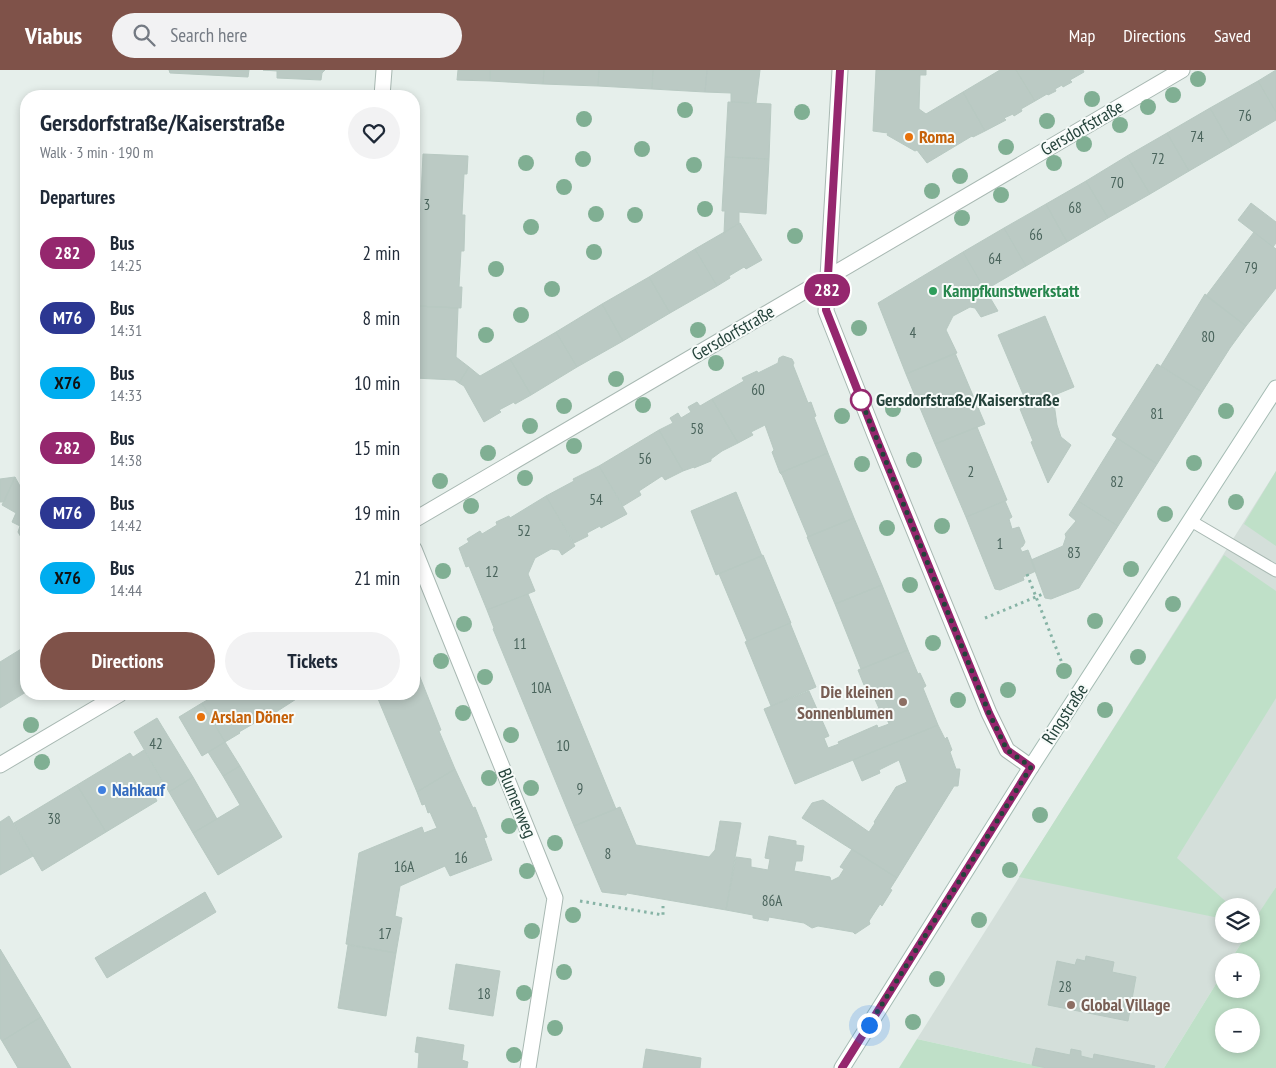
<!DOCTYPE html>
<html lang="en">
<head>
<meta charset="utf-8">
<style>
	:root { --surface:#fff; --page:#f2f2f3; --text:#1f2937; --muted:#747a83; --accent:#7f5249 }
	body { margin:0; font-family:"PT Sans Narrow",sans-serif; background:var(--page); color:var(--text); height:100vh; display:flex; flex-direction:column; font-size:19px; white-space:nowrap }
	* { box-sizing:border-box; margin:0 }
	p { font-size:16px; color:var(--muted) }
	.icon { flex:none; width:28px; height:28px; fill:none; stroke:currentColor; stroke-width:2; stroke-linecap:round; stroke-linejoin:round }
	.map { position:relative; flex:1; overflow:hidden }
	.drawer { position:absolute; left:20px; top:20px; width:400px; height:610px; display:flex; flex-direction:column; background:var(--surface); border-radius:20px; box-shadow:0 2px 8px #0003 }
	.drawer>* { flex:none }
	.badge { padding:0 10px; border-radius:16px; font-size:18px; line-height:32px }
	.fabs { position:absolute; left:1215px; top:828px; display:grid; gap:10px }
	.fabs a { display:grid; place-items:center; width:45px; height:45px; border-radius:50%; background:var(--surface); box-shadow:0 2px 8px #0003; font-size:25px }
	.you { position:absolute; width:25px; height:25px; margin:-12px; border:4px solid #fff; border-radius:50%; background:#1a73e8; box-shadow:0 0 0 8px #1a73e833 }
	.map>.badge { position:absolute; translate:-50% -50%; box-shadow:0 0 0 2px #fff }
	h2 { padding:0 20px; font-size:19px; line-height:45px }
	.round { display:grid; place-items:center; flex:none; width:52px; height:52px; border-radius:26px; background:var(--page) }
	.headline { display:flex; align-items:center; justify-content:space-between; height:85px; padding:0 20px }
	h1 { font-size:24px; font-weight:600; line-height:38px }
	.button { display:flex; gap:10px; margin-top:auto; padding:10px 20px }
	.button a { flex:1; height:58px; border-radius:30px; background:var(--accent); color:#fff; font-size:20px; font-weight:600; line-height:58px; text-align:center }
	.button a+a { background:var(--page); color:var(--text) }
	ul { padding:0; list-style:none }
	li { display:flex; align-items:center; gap:15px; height:65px; padding:0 20px }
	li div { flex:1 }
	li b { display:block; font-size:19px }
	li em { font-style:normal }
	li .badge { min-width:55px; font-weight:700; text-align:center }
	header { display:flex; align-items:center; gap:30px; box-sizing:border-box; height:70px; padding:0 25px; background:var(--accent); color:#fff }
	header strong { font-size:24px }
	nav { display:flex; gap:28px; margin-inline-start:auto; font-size:18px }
	.search { width:350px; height:45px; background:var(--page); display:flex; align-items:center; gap:12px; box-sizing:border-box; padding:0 18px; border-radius:28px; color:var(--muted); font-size:19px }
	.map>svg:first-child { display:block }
</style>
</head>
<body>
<header>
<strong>Viabus</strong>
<div class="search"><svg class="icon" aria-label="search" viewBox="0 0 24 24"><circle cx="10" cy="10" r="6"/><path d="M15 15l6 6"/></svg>Search here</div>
<nav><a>Map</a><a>Directions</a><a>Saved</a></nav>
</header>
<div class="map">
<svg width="1276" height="998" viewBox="0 0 1276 998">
	<rect width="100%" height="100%" fill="#e6efeb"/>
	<path fill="#d4dfda" d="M1276 401V817L1251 857V836H1224V864H1247L1230 891H1224V901L1164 998H1047L917 969Z"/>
	<path fill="#bfe0c8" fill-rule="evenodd" d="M1276 401V476L1244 454Z
		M1224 485 1276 521V628L1177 788 1231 836H1224V849L1019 807Z
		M1276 817V998H1164L1224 901V919H1251V891H1230L1247 864H1251V855ZM1251 946V974H1224V946Z
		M917 969 1047 998H899Z"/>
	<path fill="#bbcac4" stroke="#b8c9c2" d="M169 0H249L248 7 170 3Z
		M263 0H325L322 3 321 10 277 8V1Z
		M458 0H490V11L457 10Z
		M490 0H544L543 14 490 11Z
		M544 0H599L598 16 543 14Z
		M599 0H653L652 19 598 16Z
		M653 0H707L705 22 652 19Z
		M707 0H760L756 33 731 32V23L705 22Z
		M876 0H926V5H920L919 39 926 44 963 22 985 61 973 67 972 66 927 93 917 80 915 81 887 65 888 63 873 61Z
		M1000 0H1016L1035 31 1021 39 1022 41 1014 46 1013 44 1004 48 1006 50 985 61 963 22Z
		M1016 0H1083L1084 2 1070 10 1072 12 1063 17 1062 15 1055 19 1056 21 1048 25 1047 24 1035 31Z
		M1276 0V42L1258 11Z
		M1258 11 1276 42V50L1232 76 1210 38Z
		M728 32 771 34 769 89 725 87Z
		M1210 38 1232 76 1189 101 1167 63Z
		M1167 63 1189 101 1150 124 1127 86Z
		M423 84 468 86 467 104H464L462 145H465L464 181H461L459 217H462L461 238 416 236Z
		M1127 86 1150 124 1108 148 1086 111Z
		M725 87 769 89 766 144 739 142V153L724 163 725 141H722Z
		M1086 111 1108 148 1067 172 1046 134Z
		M1251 133 1276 152V173L1273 177 1238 150Z
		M1046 134 1067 172 1026 196 1004 158Z
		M740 153 762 190 746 199 744 197 729 206 730 208 717 216 695 179Z
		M1004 158 1026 196 985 220 963 182Z
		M1254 162 1276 179V218L1246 256 1206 226Z
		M695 179 717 216 670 243 649 207Z
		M963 182 998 241 981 247 975 238 970 237 953 246 946 260 957 283 906 304 878 233Z
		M649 207 670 243 623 271 602 234Z
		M1205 224 1246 256 1230 278 1202 322 1161 296Z
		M602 234 623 271 577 297 556 262Z
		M416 236 458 238 456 287 469 297 459 313 455 310 414 308Z
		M1045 246 1074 317 1028 336 998 265Z
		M556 262 577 297 531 325 510 289Z
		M955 283 985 354 935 374 906 304Z
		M783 286 792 289 794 293 793 295 808 333 811 332 816 346 814 347 828 383 780 403 772 382 774 380 765 355 751 362 753 365 738 373 712 329 744 311 742 308 757 301 758 303 778 293 779 288Z
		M510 289 531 325 515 334 514 332 499 340 501 342 484 352 464 316 459 313 469 297 480 306Z
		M1157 294 1202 322 1157 394 1112 365Z
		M1053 326 1057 355 1061 367 1071 375 1048 413 1031 372 1033 371 1020 339Z
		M712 329 738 373 722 381 711 389V391L694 398V397L683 401 659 360 673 353 670 348 678 343 681 348 691 342 688 337 697 332 700 336Z
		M977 357 1007 430 966 447 935 374Z
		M659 360 683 401 665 410 662 406 639 421 641 425 623 436 599 396Z
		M1117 368 1157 394 1118 456 1078 431Z
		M828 383 854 448 808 467 782 405 780 403Z
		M599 396 627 444 601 458 600 456 587 463 588 466 574 473 546 426 574 411 573 409Z
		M15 407 26 427V476L18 462 20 456 12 452 16 443 2 435Z
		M15 407 4 432H0V409Z
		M736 422 762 486 716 505 691 441Z
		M546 426 575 476 562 485 559 480 551 479 535 488 528 504 535 521 487 540 469 496 466 497 459 478 469 472 467 469 480 461 482 464 497 455 496 452 509 446 510 448Z
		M1005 431 1012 447 1009 449 1012 459 1019 457 1025 472 1023 476 1020 478 1022 482 1028 480 1036 501 1023 507 1024 510 1000 520 995 519 966 447Z
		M1078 431 1118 456 1079 518 1051 529 1045 528 1031 490 1063 476 1066 467 1065 464 1076 451 1069 445Z
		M854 448 882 515 835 534 807 467Z
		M763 485 791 553 747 571 719 504Z
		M882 515 908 580 861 599 835 534Z
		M528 524 616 739 574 756 493 559 494 558 487 540Z
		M790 553 816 617 771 636 745 572Z
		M26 576V622L0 638V592Z
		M908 580 918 604 920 603 926 616 923 618 938 655 795 714 764 639 809 621 829 666 824 668 828 678 839 674 838 672 877 655 878 658 889 654 885 644 882 645 868 614 864 615 858 600Z
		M414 592 441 660 439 661 455 699 417 722 376 624H414Z
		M218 624H304L259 653 258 651 239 662 240 663 225 672 202 633Z
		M202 633 225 672 202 686 179 647Z
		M157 648 193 707 169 722 134 662Z
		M938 655 945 669 947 667 952 680 950 682 956 699H960L958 716H954L897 808 802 748 812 733 823 730 869 762 875 753 874 752 896 717 907 712 899 690 879 700 880 703 862 711 853 690Z
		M225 672 240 696 223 706 208 682Z
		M144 680 164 714 152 721 157 731 106 762 77 715 130 683 133 687Z
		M240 696 282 767 218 805 193 763 240 735 223 706Z
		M455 699 473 738 475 737 487 767 484 768 492 790 450 806 445 796 400 816 395 846 402 848 396 883 346 874 359 783 422 757 424 763 437 758 430 742 428 743 425 734 422 735 417 722Z
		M193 707 217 749 193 763 169 722Z
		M77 715 106 762 42 801 14 753Z
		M620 737 636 775 709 787 715 780 720 751 741 753 726 840 627 823 626 825 602 822 574 756Z
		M9 746 33 786 0 805V752Z
		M769 766 796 771V775L804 776 802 791H796L794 801 830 807 831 811 839 807 844 799 840 797 852 779 897 808 890 819 892 820 882 836 880 834 869 851 870 854 855 864 853 862 818 856 812 858 804 853 769 847 768 851 753 848V845L726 840 736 787 751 789V797L768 800 770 789 765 788Z
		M205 822 216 842 107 908 95 888Z
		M348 875 396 883 386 946 338 938Z
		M0 879 41 947 2 971 0 968Z
		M1086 886 1114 892 1112 902 1136 907 1128 951 1048 935 1057 891 1075 895 1077 889 1085 891Z
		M456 894 500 901 493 946 449 939Z
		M41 947 71 998H18L2 971Z
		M417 967 464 975 462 990 468 992 467 998H418L419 983 415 982Z
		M1036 978 1070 985 1071 979 1081 981V986L1093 989 1094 984 1155 996 1154 998H1047L1032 995Z
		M646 979 701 988 700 998H643Z"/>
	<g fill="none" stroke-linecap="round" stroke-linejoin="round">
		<defs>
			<path id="service" d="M1191 451 1276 501"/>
			<path id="minor" d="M382 26 384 0
				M414 479 555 828 528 998"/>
			<path id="tertiary" d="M840 0 826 241 875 365 989 643 1007 680 1031 697
				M414 450 1182 0
				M0 695 120 624"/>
			<path id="secondary" d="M842 998 1031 697 1276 318"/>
		</defs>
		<use href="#service" stroke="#a8b8b2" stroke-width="13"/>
		<use href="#minor" stroke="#a8b8b2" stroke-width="17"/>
		<use href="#tertiary" stroke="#a8b8b2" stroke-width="17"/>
		<use href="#secondary" stroke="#a4bbb3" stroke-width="17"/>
		<path stroke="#86b3a5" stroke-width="3" stroke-dasharray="2.5 4" stroke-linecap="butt" d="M1027 504 1062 593
			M985 548 1043 524
			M580 831 663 845V836"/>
		<use href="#service" stroke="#fff" stroke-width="11"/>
		<use href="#minor" stroke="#fff" stroke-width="15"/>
		<use href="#tertiary" stroke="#fff" stroke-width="15"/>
		<use href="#secondary" stroke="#fff" stroke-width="15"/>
	</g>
	<g fill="#80af93">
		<circle cx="1198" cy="9" r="8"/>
		<circle cx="1173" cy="25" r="8"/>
		<circle cx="1092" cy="29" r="8"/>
		<circle cx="1148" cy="37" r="8"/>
		<circle cx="685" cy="40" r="8"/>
		<circle cx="802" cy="42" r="8"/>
		<circle cx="584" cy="49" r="8"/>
		<circle cx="1047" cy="51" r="8"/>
		<circle cx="1120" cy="55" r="8"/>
		<circle cx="1084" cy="74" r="8"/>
		<circle cx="1006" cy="77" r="8"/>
		<circle cx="642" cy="79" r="8"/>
		<circle cx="583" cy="89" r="8"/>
		<circle cx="526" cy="93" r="8"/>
		<circle cx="1054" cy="93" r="8"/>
		<circle cx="694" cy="95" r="8"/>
		<circle cx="960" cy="106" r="8"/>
		<circle cx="564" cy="117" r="8"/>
		<circle cx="932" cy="121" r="8"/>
		<circle cx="1001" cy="125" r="8"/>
		<circle cx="705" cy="139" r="8"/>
		<circle cx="596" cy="144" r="8"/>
		<circle cx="635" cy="145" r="8"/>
		<circle cx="962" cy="148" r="8"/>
		<circle cx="531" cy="157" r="8"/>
		<circle cx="795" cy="166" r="8"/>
		<circle cx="594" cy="182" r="8"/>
		<circle cx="496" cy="199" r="8"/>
		<circle cx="552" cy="219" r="8"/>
		<circle cx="521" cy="245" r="8"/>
		<circle cx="859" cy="258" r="8"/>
		<circle cx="698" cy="260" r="8"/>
		<circle cx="486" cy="265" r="8"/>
		<circle cx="716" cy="293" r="8"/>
		<circle cx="616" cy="309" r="8"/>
		<circle cx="643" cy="335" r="8"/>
		<circle cx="564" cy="336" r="8"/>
		<circle cx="893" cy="339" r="8"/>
		<circle cx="1226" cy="341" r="8"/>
		<circle cx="842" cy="346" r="8"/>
		<circle cx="530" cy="356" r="8"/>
		<circle cx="574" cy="376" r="8"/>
		<circle cx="488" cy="383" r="8"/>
		<circle cx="914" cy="390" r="8"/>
		<circle cx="1194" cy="393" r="8"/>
		<circle cx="862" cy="394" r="8"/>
		<circle cx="525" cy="408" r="8"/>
		<circle cx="440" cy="411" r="8"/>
		<circle cx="1236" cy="432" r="8"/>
		<circle cx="471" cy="436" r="8"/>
		<circle cx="1165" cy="444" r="8"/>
		<circle cx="942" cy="456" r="8"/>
		<circle cx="887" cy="458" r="8"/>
		<circle cx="1131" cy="499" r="8"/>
		<circle cx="443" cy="501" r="8"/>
		<circle cx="910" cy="515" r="8"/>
		<circle cx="1173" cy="534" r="8"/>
		<circle cx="1095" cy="551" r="8"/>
		<circle cx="464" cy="554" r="8"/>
		<circle cx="933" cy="573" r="8"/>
		<circle cx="1138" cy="587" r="8"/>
		<circle cx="441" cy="591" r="8"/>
		<circle cx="1064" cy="601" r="8"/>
		<circle cx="485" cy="607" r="8"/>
		<circle cx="1008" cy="620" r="8"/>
		<circle cx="958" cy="630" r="8"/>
		<circle cx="1105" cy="640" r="8"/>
		<circle cx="463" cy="643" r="8"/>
		<circle cx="31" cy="655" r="8"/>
		<circle cx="511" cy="665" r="8"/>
		<circle cx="42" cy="692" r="8"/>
		<circle cx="489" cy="708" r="8"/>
		<circle cx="531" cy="718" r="8"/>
		<circle cx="1040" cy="745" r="8"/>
		<circle cx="509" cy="756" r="8"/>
		<circle cx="555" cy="773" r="8"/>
		<circle cx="1010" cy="800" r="8"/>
		<circle cx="527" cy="801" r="8"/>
		<circle cx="573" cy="845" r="8"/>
		<circle cx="979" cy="850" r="8"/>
		<circle cx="532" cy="861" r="8"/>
		<circle cx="564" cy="902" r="8"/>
		<circle cx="937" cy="909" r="8"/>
		<circle cx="524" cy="923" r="8"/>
		<circle cx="913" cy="952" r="8"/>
		<circle cx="555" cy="958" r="8"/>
		<circle cx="514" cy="985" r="8"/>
	</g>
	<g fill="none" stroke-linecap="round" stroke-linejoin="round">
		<defs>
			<path id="line" d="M840 0 826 240 875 365 989 643 1007 680 1031 697 842 998"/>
		</defs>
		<use href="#line" stroke="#fff" stroke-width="11"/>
		<use href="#line" stroke="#95276e" stroke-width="8"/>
		<path stroke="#24423a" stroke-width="5" stroke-dasharray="0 9" d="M861 330 860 328 989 643 1007 680 1031 697 869 955"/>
	</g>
	<g fill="#e8710a" stroke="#f7fbf9" stroke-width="2">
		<circle cx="909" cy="67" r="5"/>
		<circle cx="201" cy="647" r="5"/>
	</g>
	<circle fill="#2e9e5b" stroke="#f7fbf9" stroke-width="2" cx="933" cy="221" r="5"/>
	<circle fill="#fff" stroke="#95276e" stroke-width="2.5" cx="861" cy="330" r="10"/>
	<g fill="#8d6e63" stroke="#f7fbf9" stroke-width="2">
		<circle cx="903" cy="632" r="5"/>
		<circle cx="1071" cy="935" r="5"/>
	</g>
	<circle fill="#3f7fe0" stroke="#f7fbf9" stroke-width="2" cx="102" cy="720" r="5"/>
	<g text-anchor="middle" stroke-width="4" stroke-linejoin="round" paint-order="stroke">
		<g font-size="15" fill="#4a645c">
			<text x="1245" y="51">76</text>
			<text x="1197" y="72">74</text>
			<text x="1158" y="94">72</text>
			<text x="1117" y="118">70</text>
			<text x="427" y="140">3</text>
			<text x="1075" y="143">68</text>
			<text x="1036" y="170">66</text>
			<text x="995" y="194">64</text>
			<text x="1251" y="203">79</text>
			<text x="913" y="268">4</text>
			<text x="1208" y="272">80</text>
			<text x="758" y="325">60</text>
			<text x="1157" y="349">81</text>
			<text x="697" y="364">58</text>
			<text x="645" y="394">56</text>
			<text x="971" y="407">2</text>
			<text x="1117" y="417">82</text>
			<text x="596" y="435">54</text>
			<text x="524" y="466">52</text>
			<text x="1000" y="479">1</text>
			<text x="1074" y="488">83</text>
			<text x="492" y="507">12</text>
			<text x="520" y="579">11</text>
			<text x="541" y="623">10A</text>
			<text x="156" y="679">42</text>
			<text x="563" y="681">10</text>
			<text x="580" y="724">9</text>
			<text x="54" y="754">38</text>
			<text x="608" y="789">8</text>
			<text x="461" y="793">16</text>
			<text x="404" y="802">16A</text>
			<text x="772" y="836">86A</text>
			<text x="385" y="869">17</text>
			<text x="1065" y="922">28</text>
			<text x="484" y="929">18</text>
		</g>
		<g font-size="18" fill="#24423a" stroke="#f7fbf9">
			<text transform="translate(1082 58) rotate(-30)" y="6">Gersdorfstraße</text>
			<text transform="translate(733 263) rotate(-30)" y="6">Gersdorfstraße</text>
			<text transform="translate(1065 644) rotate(-57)" y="6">Ringstraße</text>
			<text transform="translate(517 733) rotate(68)" y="6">Blumenweg</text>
		</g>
		<g font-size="18" font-weight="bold" fill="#c56008" stroke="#f7fbf9" text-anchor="start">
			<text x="919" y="73">Roma</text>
			<text x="211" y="653">Arslan Döner</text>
		</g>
		<g font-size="18" font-weight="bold" fill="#27864d" stroke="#f7fbf9" text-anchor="start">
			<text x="943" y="227">Kampfkunstwerkstatt</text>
		</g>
		<g font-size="18" font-weight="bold" fill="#24423a" stroke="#f7fbf9" text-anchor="start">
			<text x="876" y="336">Gersdorfstraße/Kaiserstraße</text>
		</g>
		<g font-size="18" font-weight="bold" fill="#785e54" stroke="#f7fbf9" text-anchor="end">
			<text x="893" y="628">Die kleinen<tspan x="893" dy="21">Sonnenblumen</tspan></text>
			<text x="1081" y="941" text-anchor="start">Global Village</text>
		</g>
		<g font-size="18" font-weight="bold" fill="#366cbe" stroke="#f7fbf9" text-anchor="start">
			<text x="112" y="726">Nahkauf</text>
		</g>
	</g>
</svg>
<div class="fabs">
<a><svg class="icon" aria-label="layers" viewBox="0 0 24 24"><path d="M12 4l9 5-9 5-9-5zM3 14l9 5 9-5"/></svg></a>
<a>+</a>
<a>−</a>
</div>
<div class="you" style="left:869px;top:955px"></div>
<b class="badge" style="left:827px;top:220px;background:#95276e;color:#fff">282</b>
<section class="drawer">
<div class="headline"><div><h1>Gersdorfstraße/Kaiserstraße</h1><p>Walk · 3 min · 190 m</p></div><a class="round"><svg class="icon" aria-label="heart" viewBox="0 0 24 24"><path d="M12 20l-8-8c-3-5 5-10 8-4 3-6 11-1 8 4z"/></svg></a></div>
<h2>Departures</h2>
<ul>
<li><span class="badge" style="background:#95276e;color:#fff">282</span><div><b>Bus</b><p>14:25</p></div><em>2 min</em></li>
<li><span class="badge" style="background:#2c3792;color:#fff">M76</span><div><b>Bus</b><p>14:31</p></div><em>8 min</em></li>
<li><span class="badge" style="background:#00adef;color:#111">X76</span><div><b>Bus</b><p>14:33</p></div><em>10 min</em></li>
<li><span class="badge" style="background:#95276e;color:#fff">282</span><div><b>Bus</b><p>14:38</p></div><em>15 min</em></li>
<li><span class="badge" style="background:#2c3792;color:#fff">M76</span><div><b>Bus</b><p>14:42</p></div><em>19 min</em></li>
<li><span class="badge" style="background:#00adef;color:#111">X76</span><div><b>Bus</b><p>14:44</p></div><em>21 min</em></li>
</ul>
<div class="button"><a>Directions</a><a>Tickets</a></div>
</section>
</div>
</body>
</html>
